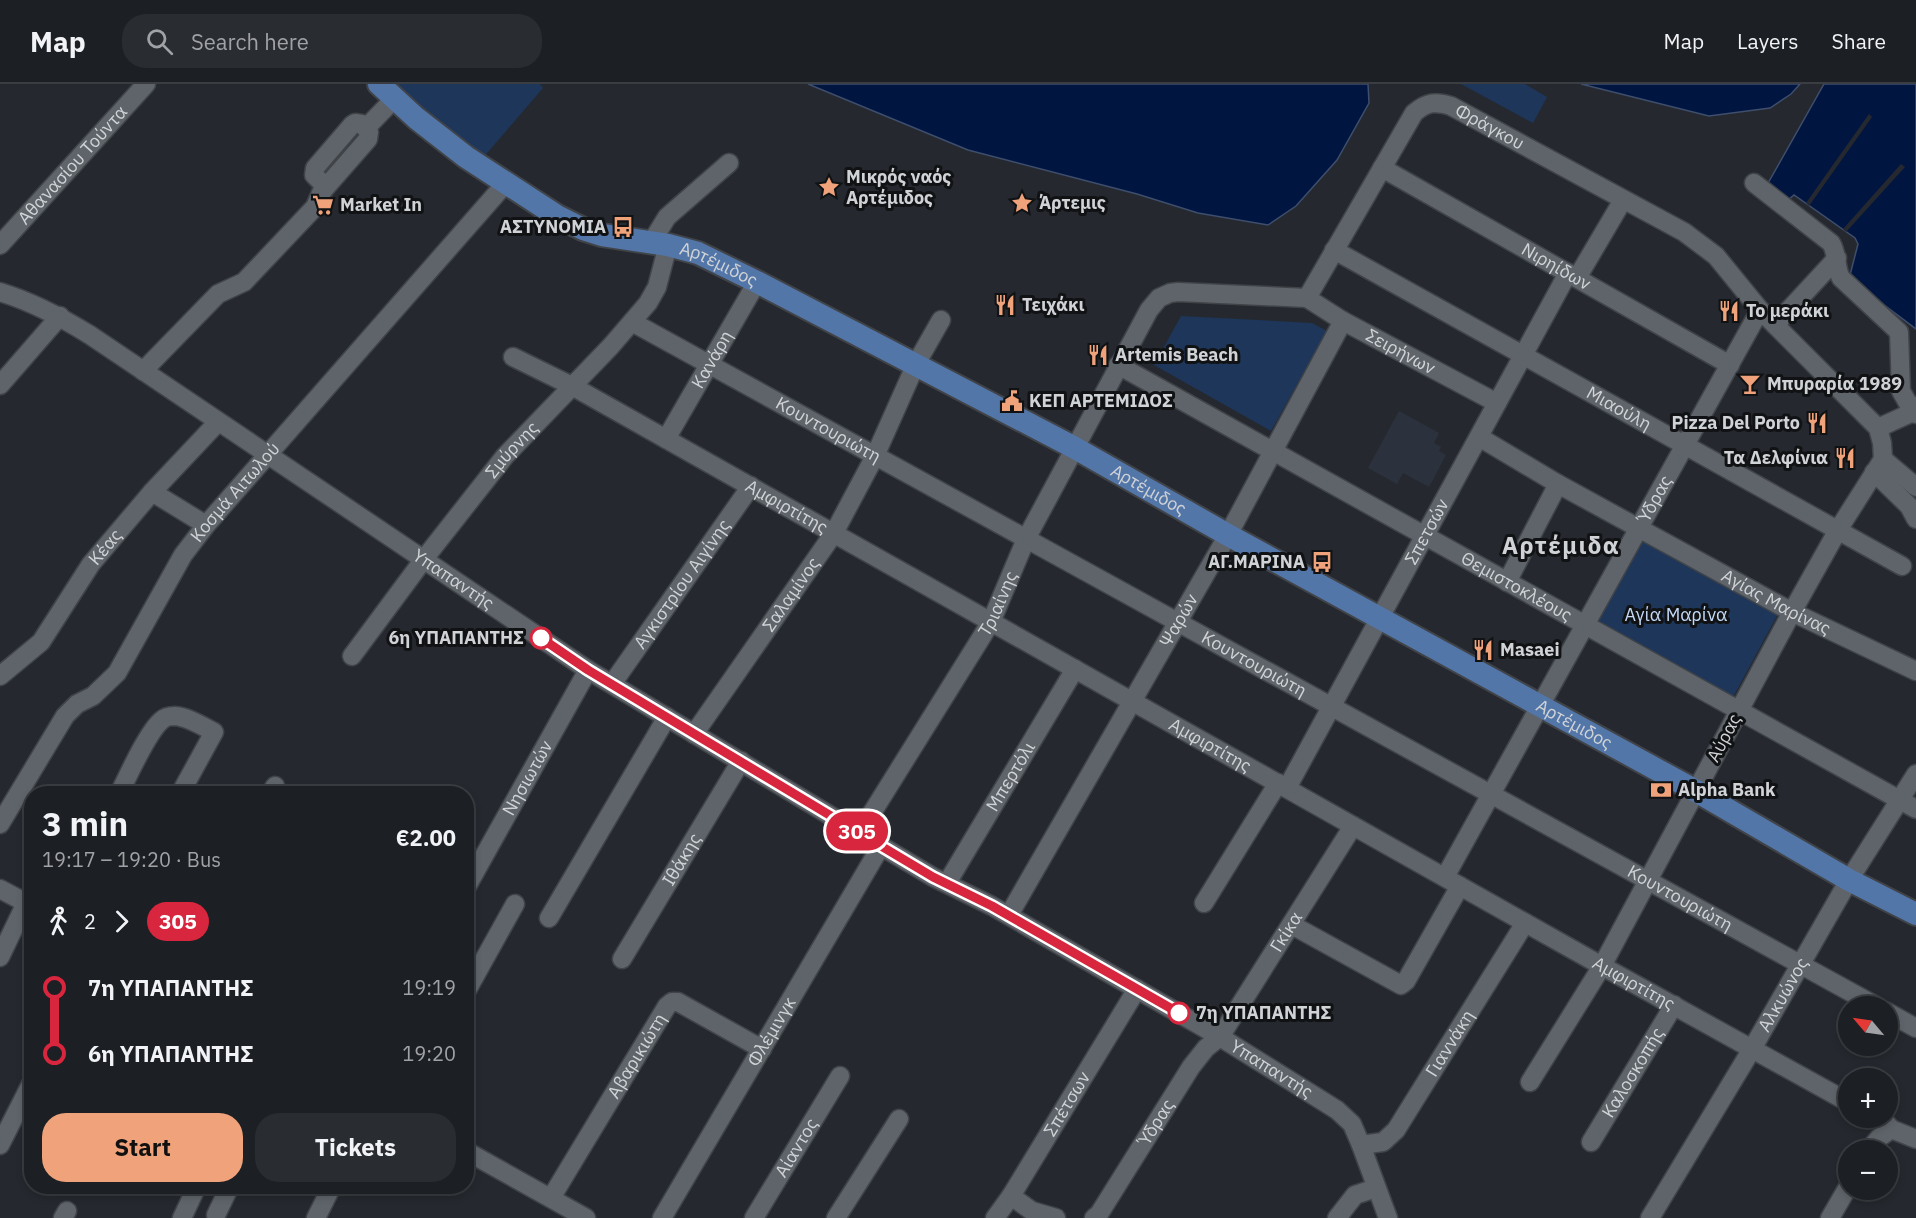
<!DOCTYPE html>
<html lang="en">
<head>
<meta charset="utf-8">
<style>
	:root { --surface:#1c1f23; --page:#292c30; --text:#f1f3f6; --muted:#a0a2a6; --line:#3a3d41; --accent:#f0a27a }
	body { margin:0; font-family:"IBM Plex Sans",sans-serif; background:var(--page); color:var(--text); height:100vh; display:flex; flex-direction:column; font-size:22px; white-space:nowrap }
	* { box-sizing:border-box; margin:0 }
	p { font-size:20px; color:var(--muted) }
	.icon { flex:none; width:33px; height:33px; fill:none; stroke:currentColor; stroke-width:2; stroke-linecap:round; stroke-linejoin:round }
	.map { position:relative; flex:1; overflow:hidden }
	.panel { position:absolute; left:24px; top:702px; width:450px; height:408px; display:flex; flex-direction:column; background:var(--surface); border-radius:24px; box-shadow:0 3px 9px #0003,0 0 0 2px var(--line) }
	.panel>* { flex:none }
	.badge { padding:0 12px; border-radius:20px; font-size:21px; line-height:39px }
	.needle { width:39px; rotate:299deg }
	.buttons { position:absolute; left:1838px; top:912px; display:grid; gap:12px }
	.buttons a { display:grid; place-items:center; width:60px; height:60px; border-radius:50%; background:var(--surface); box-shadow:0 3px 9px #0003,0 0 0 2px var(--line); font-size:30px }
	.map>.badge { position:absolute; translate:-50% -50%; box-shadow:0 0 0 3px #fff }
	.legs { display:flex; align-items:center; gap:9px; height:66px; padding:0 18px; font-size:20px }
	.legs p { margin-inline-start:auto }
	.summary { display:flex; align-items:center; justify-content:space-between; height:102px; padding:0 18px }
	h1 { font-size:33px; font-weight:700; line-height:45px }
	.button { display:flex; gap:12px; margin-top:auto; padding:12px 18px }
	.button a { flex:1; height:69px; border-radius:24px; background:var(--accent); color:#111; font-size:24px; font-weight:700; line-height:69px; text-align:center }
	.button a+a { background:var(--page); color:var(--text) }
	ul { padding:0 18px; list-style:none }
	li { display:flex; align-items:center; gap:21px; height:66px; font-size:22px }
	li i { display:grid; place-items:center; width:9px; height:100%; margin:0 8px; background:currentColor }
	li i::after { content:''; width:15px; height:15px; margin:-8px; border:4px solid; border-radius:50%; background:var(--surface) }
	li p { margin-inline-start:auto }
	li:first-child i { background:linear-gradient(#0000 50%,currentColor 0) }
	li:last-child i { background:linear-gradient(currentColor 50%,#0000 0) }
	header { display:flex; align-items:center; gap:36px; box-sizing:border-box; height:84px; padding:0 30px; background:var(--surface); border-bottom:2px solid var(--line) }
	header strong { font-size:28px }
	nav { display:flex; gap:33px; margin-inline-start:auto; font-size:21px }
	.search { width:420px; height:54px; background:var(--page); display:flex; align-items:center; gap:15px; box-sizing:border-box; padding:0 21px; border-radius:24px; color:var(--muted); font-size:22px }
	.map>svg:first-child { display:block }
</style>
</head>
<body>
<header>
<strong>Map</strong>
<div class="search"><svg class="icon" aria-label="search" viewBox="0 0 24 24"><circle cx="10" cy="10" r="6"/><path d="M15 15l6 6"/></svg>Search here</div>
<nav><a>Map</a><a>Layers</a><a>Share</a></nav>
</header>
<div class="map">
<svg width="1916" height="1134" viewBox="0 0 1916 1134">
	<rect width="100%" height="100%" fill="#25292f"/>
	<path fill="#2b323d" d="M1399 327 1439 349 1434 359 1441 363 1439 367 1446 371 1429 403 1403 389 1397 400 1368 384Z"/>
	<path fill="#1d365a" d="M391 0H540L543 4 482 75Z
		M1461 0H1525L1547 13 1533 39Z
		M1181 232 1312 239 1327 247 1271 347 1154 281Z
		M1636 452 1778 530 1731 617 1588 539Z"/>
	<path fill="#001540" stroke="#3e4e6d" stroke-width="1.5" d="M808 0H1368L1369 19 1337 76 1296 122 1268 141 1198 129 1137 110 968 66Z
		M1581 0H1800L1791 10 1770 24 1709 32Z
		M1824 0H1916V245L1855 199 1850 191 1858 160 1855 154 1794 111 1788 116 1767 101Z"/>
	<path fill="#25292f" d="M1869 30 1872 33 1809 122 1806 119Z
		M1901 80 1905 83 1846 148 1843 145Z"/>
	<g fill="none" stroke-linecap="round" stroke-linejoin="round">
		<defs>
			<g id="minor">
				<path d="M366 44 394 15"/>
				<path id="s1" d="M1382 84 1730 281"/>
				<path d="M1754 99 1831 159C1838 170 1835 183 1841 194L1899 248 1901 307 1913 328 1916 330"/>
				<path d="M651 159 667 133 729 79"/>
				<path id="s2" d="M0 161 146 0"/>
				<path id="s3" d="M1334 166 1902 482"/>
				<path d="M1577 194 1623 116"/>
				<path id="s4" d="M0 208C33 218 61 233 90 251L588 586 881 762 933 793 992 822 1220 953 1337 1026 1352 1040 1361 1061 1388 1134"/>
				<path id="s5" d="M1307 214 1343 237 1497 319"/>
				<path id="s6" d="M632 238 1876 922"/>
				<path d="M1775 241 1837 174"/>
				<path id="s7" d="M513 273 572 302 1602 882 1848 1018"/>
				<path id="s8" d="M1118 281 1916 725"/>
				<path d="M143 287 218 210 244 198 315 123 321 109 326 103 314 91 315 84 352 41 355 39 362 40 369 48 368 55 326 103"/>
				<path d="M0 301 60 232"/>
				<path d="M1878 344 1913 328 1916 322"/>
				<path id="s9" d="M1479 353 1558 400 1792 528 1916 587"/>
				<path id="s10" d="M666 355 757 198"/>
				<path d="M1883 375 1916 403"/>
				<path d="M1874 388 1909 422 1916 435"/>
				<path d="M152 408 206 441"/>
				<path d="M1507 498 1558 400"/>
				<path id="s11" d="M352 572 424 475 505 372 611 262 648 219 657 203 668 161"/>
				<path id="s12" d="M0 592 41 558 91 480 152 408 218 338"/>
				<path id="s13" d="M612 600 751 402"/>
				<path id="s14" d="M694 650 834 449 875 372 916 280 941 236"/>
				<path id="s15" d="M1287 704 1568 189"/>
				<path d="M119 710C128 692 148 647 162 636 165 633 170 632 175 632 188 633 202 642 214 648L180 710"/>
				<path d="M270 710 275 702"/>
				<path id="s16" d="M0 740 65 632 77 620 93 612 117 589 183 471 206 441 505 100"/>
				<path id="s17" d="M860 748 991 538 1026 455 1149 226 1159 214 1170 209 1178 208 1307 214 1414 29C1427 18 1435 17 1451 22L1684 148 1716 172 1760 226 1878 344 1882 359 1883 375 1838 446 1792 528 1602 882 1530 998"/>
				<path id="s18" d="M1445 793 1760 226"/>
				<path id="s19" d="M947 799 1075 585"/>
				<path id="s20" d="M466 804 588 586"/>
				<path d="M0 805 32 822"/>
				<path d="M1204 819 1278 699"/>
				<path id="s21" d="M1009 831 1228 451 1343 237"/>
				<path d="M549 834 667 633"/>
				<path d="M1292 841 1401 901 1406 897 1460 802"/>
				<path d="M0 873 26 819"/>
				<path id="s22" d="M622 875 741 677"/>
				<path d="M466 908 515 820"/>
				<path d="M1887 928 1916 944"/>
				<path d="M1876 1034 1886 1039 1891 1045"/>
				<path id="s23" d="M1591 1058 1674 921"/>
				<path d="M0 1061 32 998"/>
				<path id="s24" d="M1361 1061 1383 1058 1396 1046 1525 839"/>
				<path d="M1869 1066 1879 1054 1891 1045 1916 1055"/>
				<path d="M466 1067 586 1134"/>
				<path d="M1011 1112 1032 1127 1056 1134"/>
				<path id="s25" d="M551 1114 667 922 672 918H678L762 965"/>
				<path d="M216 1131 230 1102"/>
				<path d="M63 1134 67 1127"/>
				<path d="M182 1134 197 1102"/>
				<path d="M316 1134 332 1102"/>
				<path id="s26" d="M662 1134 881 762"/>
				<path id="s27" d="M754 1134 840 992"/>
				<path d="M836 1134 899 1035"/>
				<path id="s28" d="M995 1134 1011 1112 1137 905"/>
				<path id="s29" d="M1094 1134 1099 1130 1191 983 1206 964 1220 953 1353 742"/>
				<path d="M1337 1134 1355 1111 1376 1104"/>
				<path id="s30" d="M1650 1134 1752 965 1849 796 1916 690"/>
				<path d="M1830 1134 1848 1103"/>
			</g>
			<g id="major">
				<path id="s31" d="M379 0 416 34 466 73 557 132 583 145 602 151 668 161 698 169 757 198 1075 364 1228 451 1696 707 1849 796 1916 830"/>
			</g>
		</defs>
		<use href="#minor" stroke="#404449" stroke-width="21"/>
		<use href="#major" stroke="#404449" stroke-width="26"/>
		<use href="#minor" stroke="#5f646b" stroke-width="18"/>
		<use href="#major" stroke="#5376a9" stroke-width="22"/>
	</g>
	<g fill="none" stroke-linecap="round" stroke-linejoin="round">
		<defs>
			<path id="line-1" d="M541 554 588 586 881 762 933 793 992 822 1179 929"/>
		</defs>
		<use href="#line-1" stroke="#fff" stroke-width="14"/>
		<use href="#line-1" stroke="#d7263d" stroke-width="9"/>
	</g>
	<defs>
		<symbol id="sight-bare" viewBox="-9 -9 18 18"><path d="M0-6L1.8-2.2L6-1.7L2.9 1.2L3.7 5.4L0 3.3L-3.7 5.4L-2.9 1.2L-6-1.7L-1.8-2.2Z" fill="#f0a27a" stroke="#101214" stroke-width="2.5" paint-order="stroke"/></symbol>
		<symbol id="supermarket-bare" viewBox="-9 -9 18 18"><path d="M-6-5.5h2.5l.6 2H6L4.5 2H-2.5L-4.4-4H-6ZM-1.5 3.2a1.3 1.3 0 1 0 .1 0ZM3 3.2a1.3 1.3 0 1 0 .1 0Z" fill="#f0a27a" stroke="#101214" stroke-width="2.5" paint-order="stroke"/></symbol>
		<symbol id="bus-bare" viewBox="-9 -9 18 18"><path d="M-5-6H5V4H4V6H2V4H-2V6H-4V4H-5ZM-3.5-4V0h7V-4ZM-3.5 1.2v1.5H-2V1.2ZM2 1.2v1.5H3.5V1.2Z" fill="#f0a27a" stroke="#101214" stroke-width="2.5" paint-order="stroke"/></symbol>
		<symbol id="restaurant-bare" viewBox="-9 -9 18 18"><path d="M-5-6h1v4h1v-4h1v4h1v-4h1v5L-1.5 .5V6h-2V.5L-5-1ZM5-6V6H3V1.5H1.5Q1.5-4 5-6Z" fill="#f0a27a" stroke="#101214" stroke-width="2.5" paint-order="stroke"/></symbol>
		<symbol id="bar-bare" viewBox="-9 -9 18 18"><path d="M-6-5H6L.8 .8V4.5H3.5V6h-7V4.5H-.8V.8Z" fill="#f0a27a" stroke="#101214" stroke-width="2.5" paint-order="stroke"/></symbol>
		<symbol id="civic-bare" viewBox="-9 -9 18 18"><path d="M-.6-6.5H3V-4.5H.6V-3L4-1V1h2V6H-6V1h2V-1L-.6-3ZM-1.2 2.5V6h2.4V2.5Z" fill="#f0a27a" stroke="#101214" stroke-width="2.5" paint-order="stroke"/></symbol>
		<symbol id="bank-bare" viewBox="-9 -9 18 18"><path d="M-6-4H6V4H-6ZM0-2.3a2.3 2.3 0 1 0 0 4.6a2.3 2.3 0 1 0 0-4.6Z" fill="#f0a27a" stroke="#101214" stroke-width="2.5" paint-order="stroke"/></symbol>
	</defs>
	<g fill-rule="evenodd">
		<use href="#sight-bare" x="814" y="88" width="30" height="30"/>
		<use href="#sight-bare" x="1007" y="104" width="30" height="30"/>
		<use href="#supermarket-bare" x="308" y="106" width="30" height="30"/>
		<use href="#bus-bare" x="608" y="128" width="30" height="30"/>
		<use href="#restaurant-bare" x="990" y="206" width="30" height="30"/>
		<use href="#restaurant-bare" x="1714" y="212" width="30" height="30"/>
		<use href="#restaurant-bare" x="1083" y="256" width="30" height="30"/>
		<use href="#bar-bare" x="1735" y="285" width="30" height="30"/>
		<use href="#civic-bare" x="997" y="302" width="30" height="30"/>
		<use href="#restaurant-bare" x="1802" y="324" width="30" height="30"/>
		<use href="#restaurant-bare" x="1830" y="359" width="30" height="30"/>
		<use href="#bus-bare" x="1307" y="463" width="30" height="30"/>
		<use href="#restaurant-bare" x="1468" y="551" width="30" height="30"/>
		<use href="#bank-bare" x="1646" y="691" width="30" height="30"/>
	</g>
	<g fill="#fff" stroke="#d7263d" stroke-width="3">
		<circle cx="541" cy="554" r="10"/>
		<circle cx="1179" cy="929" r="10"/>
	</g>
	<g text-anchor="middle" stroke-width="6" stroke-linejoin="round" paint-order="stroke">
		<g font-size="18" fill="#d0d3d6" stroke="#101214">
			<text dy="6" stroke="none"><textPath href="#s17" startOffset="1060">Φράγκου</textPath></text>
			<text dy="6" stroke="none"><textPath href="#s2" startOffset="108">Αθανασίου Τούντα</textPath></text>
			<text dy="6" stroke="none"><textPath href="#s31" startOffset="392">Αρτέμιδος</textPath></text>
			<text dy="6" stroke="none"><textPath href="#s1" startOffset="200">Νιρηίδων</textPath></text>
			<text dy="6" stroke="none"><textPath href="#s5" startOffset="108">Σειρήνων</textPath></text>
			<text dy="6" stroke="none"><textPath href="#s10" startOffset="92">Κανάρη</textPath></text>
			<text dy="6" stroke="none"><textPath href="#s3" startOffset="326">Μιαούλη</textPath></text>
			<text dy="6" stroke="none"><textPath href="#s6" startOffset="224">Κουντουριώτη</textPath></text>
			<text dy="6" stroke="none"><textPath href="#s11" startOffset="261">Σμύρνης</textPath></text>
			<text dy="6" stroke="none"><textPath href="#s31" startOffset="878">Αρτέμιδος</textPath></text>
			<text dy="6" stroke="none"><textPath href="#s16" startOffset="411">Κοσμά Αιτωλού</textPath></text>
			<text dy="6" stroke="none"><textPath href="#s18" startOffset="432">Ύδρας</textPath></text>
			<text dy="6" stroke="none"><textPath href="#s7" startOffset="312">Αμφιρτίτης</textPath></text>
			<text dy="6" stroke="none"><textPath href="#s15" startOffset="292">Σπετσών</textPath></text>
			<text dy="6" stroke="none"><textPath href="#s12" startOffset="168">Κέας</textPath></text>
			<text dy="6" stroke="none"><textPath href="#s4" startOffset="538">Υπαπαντής</textPath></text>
			<text dy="6" stroke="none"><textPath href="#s13" startOffset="122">Αγκιστρίου Αιγίνης</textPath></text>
			<text dy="6" stroke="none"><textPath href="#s8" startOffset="456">Θεμιστοκλέους</textPath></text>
			<text dy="6" stroke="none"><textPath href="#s14" startOffset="170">Σαλαμίνος</textPath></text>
			<text dy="6" stroke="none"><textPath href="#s9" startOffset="340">Αγίας Μαρίνας</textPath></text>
			<text dy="6" stroke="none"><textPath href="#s17" startOffset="267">Τριαίνης</textPath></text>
			<text dy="6" stroke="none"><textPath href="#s21" startOffset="340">Ψαρών</textPath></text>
			<text dy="6" stroke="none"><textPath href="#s6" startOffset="710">Κουντουριώτη</textPath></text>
			<text dy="6" stroke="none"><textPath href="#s31" startOffset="1364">Αρτέμιδος</textPath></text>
			<text transform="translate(1724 654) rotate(-62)" y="6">Αύρας</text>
			<text dy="6" stroke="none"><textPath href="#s7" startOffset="798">Αμφιρτίτης</textPath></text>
			<text dy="6" stroke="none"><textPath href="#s19" startOffset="124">Μπερτόλι</textPath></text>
			<text dy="6" stroke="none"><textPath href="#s20" startOffset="126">Νησιωτών</textPath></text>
			<text dy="6" stroke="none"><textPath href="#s22" startOffset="116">Ιθάκης</textPath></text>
			<text dy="6" stroke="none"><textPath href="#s6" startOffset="1196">Κουντουριώτη</textPath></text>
			<text dy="6" stroke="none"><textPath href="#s29" startOffset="346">Γκίκα</textPath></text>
			<text dy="6" stroke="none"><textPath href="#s7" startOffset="1284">Αμφιρτίτης</textPath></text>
			<text dy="6" stroke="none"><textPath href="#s30" startOffset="260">Αλκυώνος</textPath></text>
			<text dy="6" stroke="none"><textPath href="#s26" startOffset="216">Φλέμινγκ</textPath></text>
			<text dy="6" stroke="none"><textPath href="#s24" startOffset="142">Γιαννάκη</textPath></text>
			<text dy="6" stroke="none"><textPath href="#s25" startOffset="166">Αβαρικιώτη</textPath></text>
			<text dy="6" stroke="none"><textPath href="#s4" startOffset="1492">Υπαπαντής</textPath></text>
			<text dy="6" stroke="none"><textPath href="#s23" startOffset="81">Καλοσκοπής</textPath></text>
			<text dy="6" stroke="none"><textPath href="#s28" startOffset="135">Σπέτσων</textPath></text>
			<text dy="6" stroke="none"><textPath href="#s29" startOffset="114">Ύδρας</textPath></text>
			<text dy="6" stroke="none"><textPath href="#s27" startOffset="82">Αίαντος</textPath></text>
		</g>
		<g font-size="18" font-weight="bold" fill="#d0d3d6" stroke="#101214" text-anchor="start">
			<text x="846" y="99">Μικρός ναός<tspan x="846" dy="21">Αρτέμιδος</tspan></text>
			<text x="1039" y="125">Άρτεμις</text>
			<text x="340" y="127">Market In</text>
			<text x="606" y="149" text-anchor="end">ΑΣΤΥΝΟΜΙΑ</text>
			<text x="1022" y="227">Τειχάκι</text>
			<text x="1746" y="233">Το μεράκι</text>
			<text x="1115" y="277">Artemis Beach</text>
			<text x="1767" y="306">Μπυραρία 1989</text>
			<text x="1029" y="323">ΚΕΠ ΑΡΤΕΜΙΔΟΣ</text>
			<text x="1800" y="345" text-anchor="end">Pizza Del Porto</text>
			<text x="1828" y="380" text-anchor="end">Τα Δελφίνια</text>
			<text x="1305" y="484" text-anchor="end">ΑΓ.ΜΑΡΙΝΑ</text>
			<text x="1500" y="572">Masaei</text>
			<text x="1678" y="712">Alpha Bank</text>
		</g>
		<g font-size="18" fill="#c5daf8" stroke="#101214">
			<text x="1676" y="537">Αγία Μαρίνα</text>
		</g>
		<g font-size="18" font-weight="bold" fill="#d0d3d6" stroke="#101214" text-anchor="end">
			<text x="524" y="560">6η ΥΠΑΠΑΝΤΗΣ</text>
			<text x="1196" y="935" text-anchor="start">7η ΥΠΑΠΑΝΤΗΣ</text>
		</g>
		<g font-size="24" font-weight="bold" letter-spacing="1.5" fill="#d0d3d6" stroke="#101214">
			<text x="1561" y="470">Αρτέμιδα</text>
		</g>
	</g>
</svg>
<div class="buttons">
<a><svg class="needle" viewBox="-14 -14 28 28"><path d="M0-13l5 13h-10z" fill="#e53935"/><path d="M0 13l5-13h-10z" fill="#a0a2a6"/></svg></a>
<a>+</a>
<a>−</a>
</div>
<b class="badge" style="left:857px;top:747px;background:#d7263d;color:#fff">305</b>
<section class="panel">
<div class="summary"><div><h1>3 min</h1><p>19:17 – 19:20 · Bus</p></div><b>€2.00</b></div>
<div class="legs"><svg class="icon" aria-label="walk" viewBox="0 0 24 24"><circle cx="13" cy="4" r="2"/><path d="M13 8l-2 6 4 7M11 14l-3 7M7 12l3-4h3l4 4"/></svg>2<svg class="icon" aria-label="forward" viewBox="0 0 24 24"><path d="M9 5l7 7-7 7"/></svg><b class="badge" style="background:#d7263d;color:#fff">305</b></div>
<ul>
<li><i style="color:#d7263d"></i><b>7η ΥΠΑΠΑΝΤΗΣ</b><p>19:19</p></li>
<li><i style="color:#d7263d"></i><b>6η ΥΠΑΠΑΝΤΗΣ</b><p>19:20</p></li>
</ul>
<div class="button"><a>Start</a><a>Tickets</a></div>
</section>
</div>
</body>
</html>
